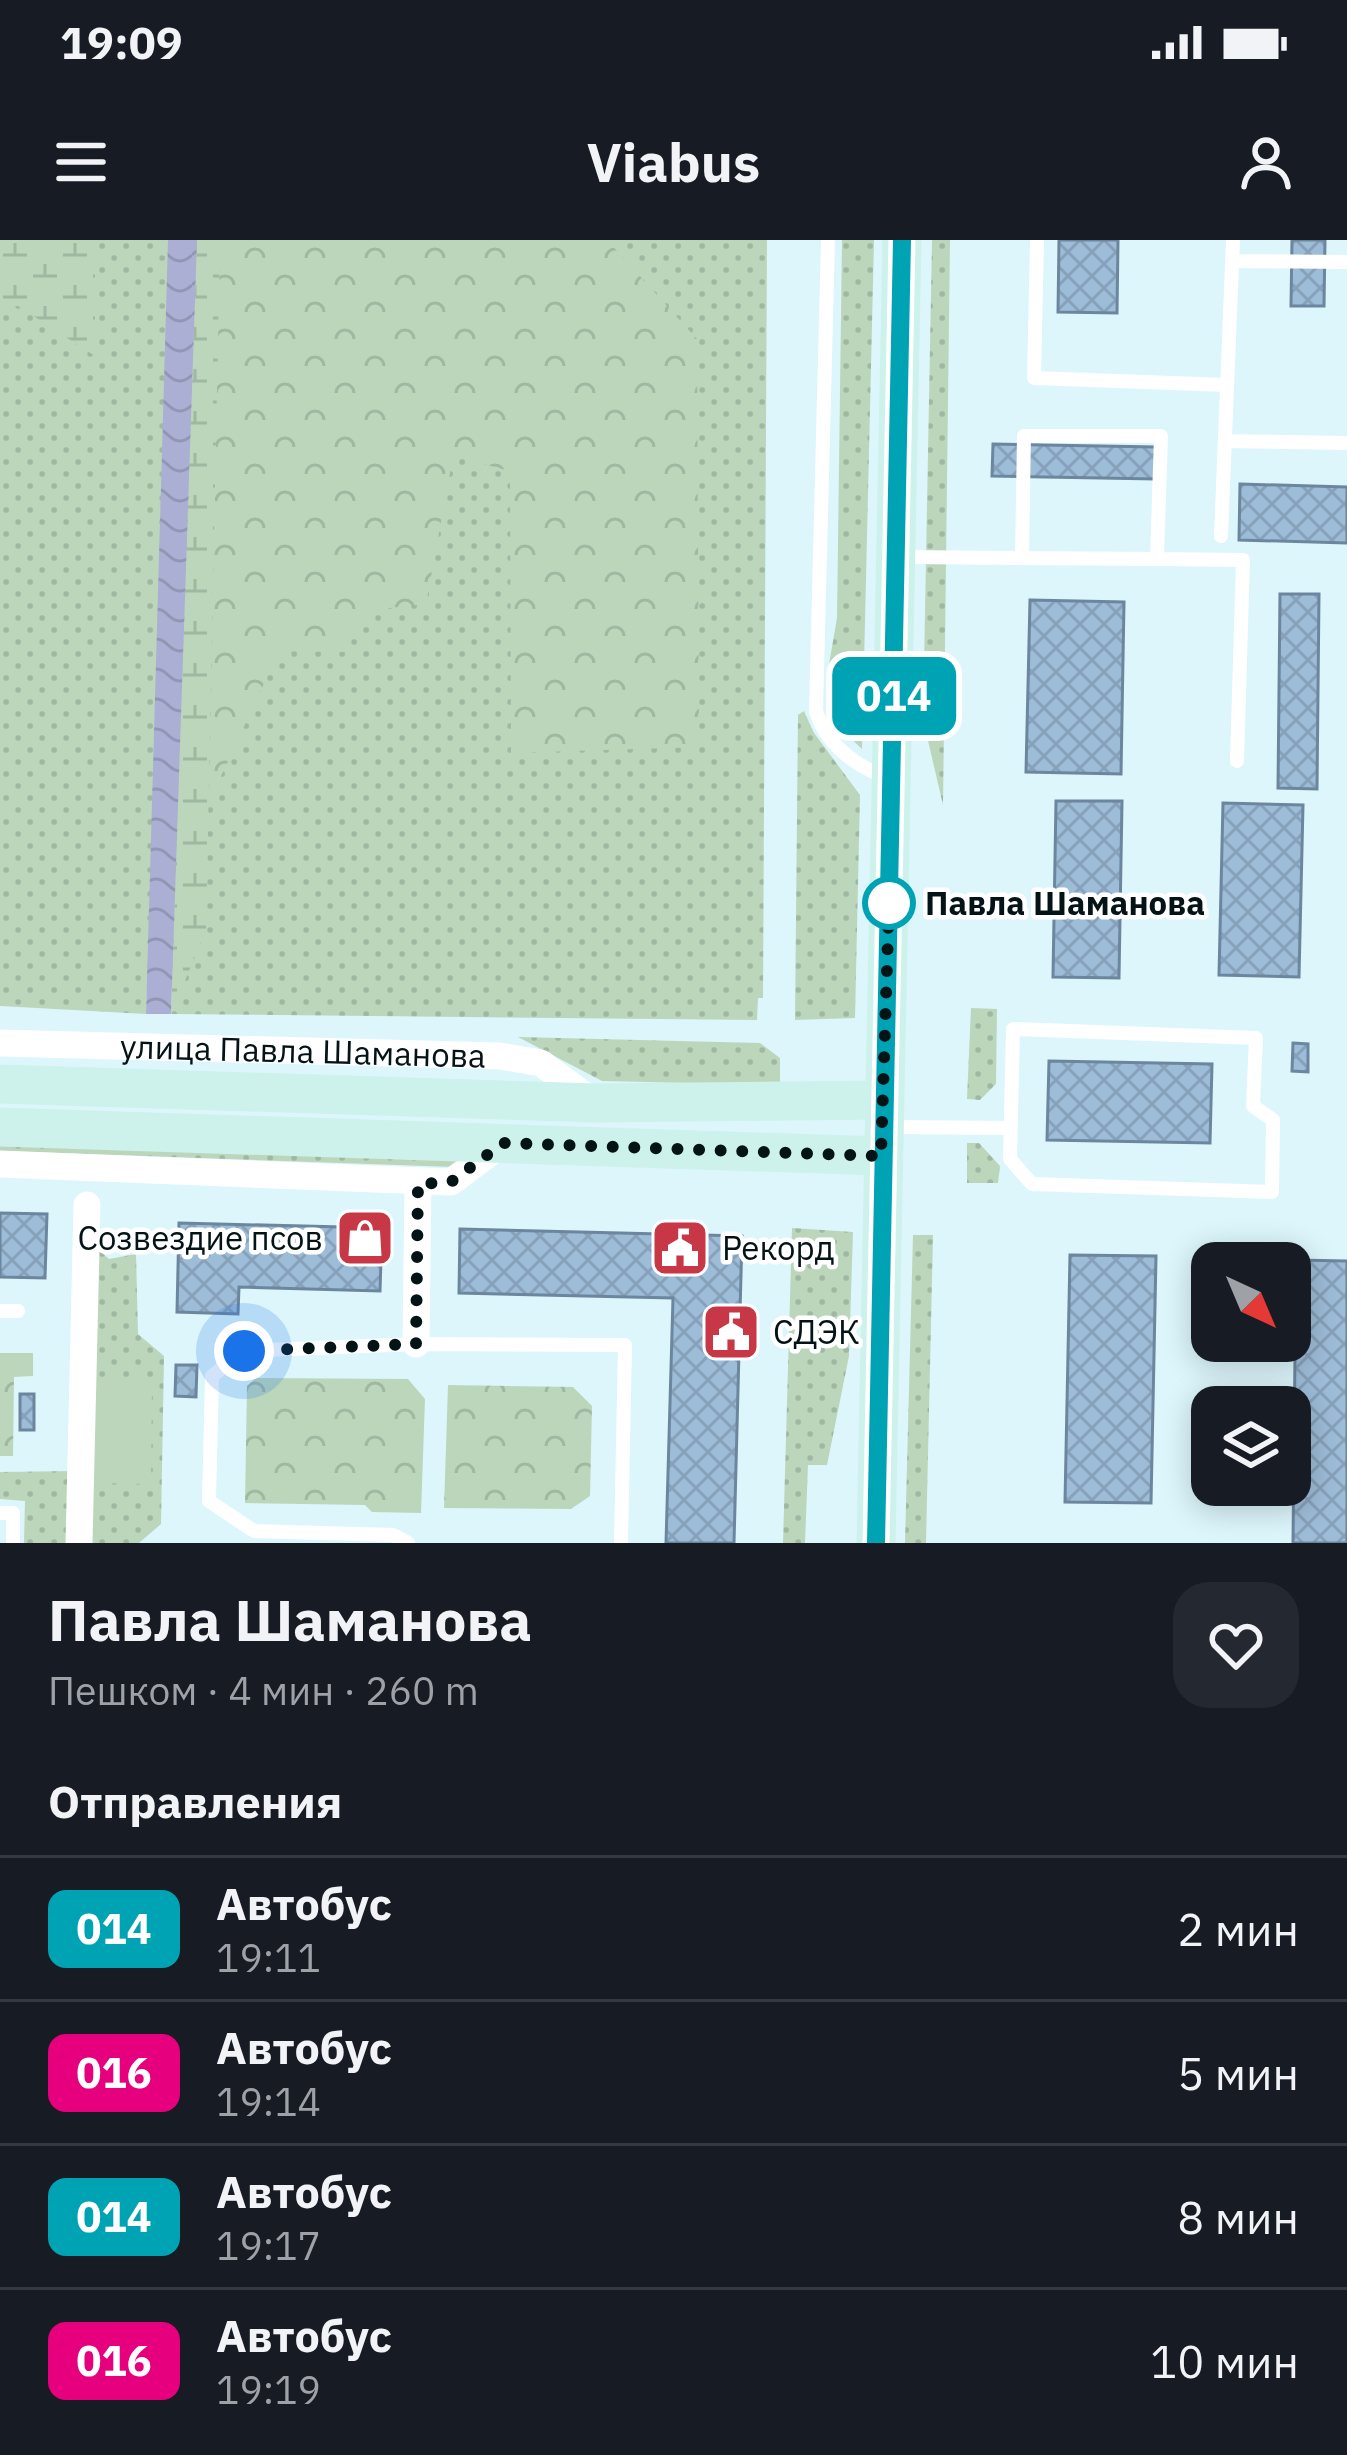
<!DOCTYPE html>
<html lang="ru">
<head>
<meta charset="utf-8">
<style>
	:root { --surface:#171b24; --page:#242831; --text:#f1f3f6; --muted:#9ea1a6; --line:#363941 }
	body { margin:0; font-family:"IBM Plex Sans",sans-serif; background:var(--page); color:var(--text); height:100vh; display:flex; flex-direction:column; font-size:45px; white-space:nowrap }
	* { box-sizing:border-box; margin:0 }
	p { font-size:39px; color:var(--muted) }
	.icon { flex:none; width:66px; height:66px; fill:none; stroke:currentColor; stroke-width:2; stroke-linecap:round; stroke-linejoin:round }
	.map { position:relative; height:1303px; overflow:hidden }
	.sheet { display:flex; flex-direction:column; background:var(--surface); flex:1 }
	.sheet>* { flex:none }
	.badge { padding:0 24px; border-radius:18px; font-size:42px; line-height:78px }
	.needle { width:78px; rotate:136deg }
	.buttons { position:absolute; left:1191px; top:1002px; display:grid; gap:24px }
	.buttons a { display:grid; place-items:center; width:120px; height:120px; border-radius:24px; background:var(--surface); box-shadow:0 6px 30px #0003; font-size:60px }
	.you { position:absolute; width:60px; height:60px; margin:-30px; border:9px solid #fff; border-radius:50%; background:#1a73e8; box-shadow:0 0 0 18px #1a73e833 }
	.map>.badge { position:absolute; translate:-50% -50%; box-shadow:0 0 0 6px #fff }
	h2 { padding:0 48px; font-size:45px; line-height:108px }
	.round { display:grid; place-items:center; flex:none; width:126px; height:126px; border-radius:36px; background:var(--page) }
	.summary { display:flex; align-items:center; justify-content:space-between; height:204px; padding:0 48px }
	h1 { font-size:57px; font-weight:800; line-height:90px }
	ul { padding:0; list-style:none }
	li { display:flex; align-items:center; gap:36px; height:144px; padding:0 48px; border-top:3px solid var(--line) }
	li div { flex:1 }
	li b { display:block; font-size:45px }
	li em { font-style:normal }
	li .badge { min-width:132px; font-weight:700; text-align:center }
	.status { display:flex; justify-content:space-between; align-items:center; height:84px; padding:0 60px; background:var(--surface); direction:ltr }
	.status svg { height:33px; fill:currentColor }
	header { display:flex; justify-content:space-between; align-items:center; height:156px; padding:0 48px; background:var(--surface); font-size:54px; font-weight:800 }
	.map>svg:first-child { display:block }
</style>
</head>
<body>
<div class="status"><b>19:09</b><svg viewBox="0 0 49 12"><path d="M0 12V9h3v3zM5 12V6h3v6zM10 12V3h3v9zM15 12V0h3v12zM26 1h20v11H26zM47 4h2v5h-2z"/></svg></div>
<header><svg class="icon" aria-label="menu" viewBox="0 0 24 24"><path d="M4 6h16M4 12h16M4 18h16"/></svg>Viabus<svg class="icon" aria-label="person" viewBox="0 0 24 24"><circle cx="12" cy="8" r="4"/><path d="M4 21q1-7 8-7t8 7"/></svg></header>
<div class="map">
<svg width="1347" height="1303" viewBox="0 0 1347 1303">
	<defs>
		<pattern id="grass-dots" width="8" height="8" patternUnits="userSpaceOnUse" patternTransform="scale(3)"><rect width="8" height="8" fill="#bcd6bc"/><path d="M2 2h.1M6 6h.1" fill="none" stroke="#a0b7a1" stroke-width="1.8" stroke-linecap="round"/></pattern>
		<pattern id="forest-crowns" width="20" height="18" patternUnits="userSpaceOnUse" patternTransform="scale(3)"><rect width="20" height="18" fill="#bcd6bc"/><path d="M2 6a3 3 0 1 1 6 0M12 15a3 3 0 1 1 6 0" fill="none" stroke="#a0b7a1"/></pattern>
		<pattern id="wetland-marsh" width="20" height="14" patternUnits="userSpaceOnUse" patternTransform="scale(3)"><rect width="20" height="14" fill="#bcd6bc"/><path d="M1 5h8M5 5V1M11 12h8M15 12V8" fill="none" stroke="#a0b7a1"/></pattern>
		<pattern id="water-waves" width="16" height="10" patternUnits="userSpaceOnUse" patternTransform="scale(3)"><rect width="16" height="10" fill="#aaafd3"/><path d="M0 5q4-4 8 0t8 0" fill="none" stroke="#9196b4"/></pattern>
		<pattern id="building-cross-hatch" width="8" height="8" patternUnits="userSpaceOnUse" patternTransform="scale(3)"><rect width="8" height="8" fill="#9dbcd8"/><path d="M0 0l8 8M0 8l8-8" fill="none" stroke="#86a1b9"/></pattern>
	</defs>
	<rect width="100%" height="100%" fill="#dcf6fc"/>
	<path fill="url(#grass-dots)" d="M0 0H767L763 758H758L757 780 171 774 181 748 147 747 146 774 0 766Z
		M842 0H874L862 509 830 479 827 436 837 378Z
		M932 0H950L943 565 923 479Z
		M804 471 814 493 860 555 855 778 795 780 798 475Z
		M971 768 997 769 996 844 980 860 967 859Z
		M518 797 760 803 780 818V845L602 841Z
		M0 900 467 917 454 927 0 911Z
		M967 903H979L1000 926 998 943H967Z
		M792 988 853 992 849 1116 827 1225H808L805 1303H783Z
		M913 995H933L926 1303H905Z
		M99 1010 109 1019 136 1014 138 1094 164 1116 161 1284 139 1303H85Z
		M74 1231 72 1303H24L25 1261 0 1259V1232Z"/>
	<path fill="url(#forest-crowns)" d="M220 0H607L697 99 699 507 511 513 510 231 453 216 426 364 362 371 345 412 279 411 209 562Z
		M0 1113H33V1136L14 1137 13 1216H0Z
		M256 1138 408 1139 425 1159 421 1273 372 1272 365 1265 245 1263 247 1146Z
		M448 1145 573 1147 592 1166 590 1256 571 1269 444 1268Z"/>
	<path fill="url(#wetland-marsh)" d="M0 0H95V116L18 66 0 68Z
		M197 0H220L206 690 171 774Z"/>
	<path fill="#bcd6bc" d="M93 1141 152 1142 151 1244 92 1243Z"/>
	<path fill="url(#water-waves)" d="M168 0H197L171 774H146Z"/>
	<path fill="url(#building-cross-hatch)" stroke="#6c869e" stroke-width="3" d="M1059 0H1118L1117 73 1058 72Z
		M1292 0H1325L1324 66H1291Z
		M993 204 1156 207 1155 239 992 236Z
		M1240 244 1347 247V303L1239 300Z
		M1280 354H1319L1317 549 1278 548Z
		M1030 360 1124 362 1121 534 1026 532Z
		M1056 561H1122L1119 738 1053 737Z
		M1223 563 1303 565 1299 737 1219 735Z
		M1293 803 1308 804V832L1292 831Z
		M1049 821 1212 824 1210 903 1047 900Z
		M0 973 47 974 45 1038 0 1037Z
		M179 983 382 988 380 1051 239 1047 238 1074 177 1072Z
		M460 989 742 996 734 1303H666L673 1058 459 1053Z
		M1070 1015 1156 1016 1151 1263 1065 1262Z
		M1296 1020 1347 1021V1303H1293Z
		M176 1125H197L196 1157 175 1156Z
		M20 1154H34V1190H20Z"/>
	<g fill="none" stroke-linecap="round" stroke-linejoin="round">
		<path stroke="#fff" stroke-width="14" d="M828 0 816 471C825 503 854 525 885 537
			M1037 0 1034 138 1227 145
			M1233 21 1347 22
			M1225 201 1347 203
			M1221 296 1233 0
			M902 317 1157 319 1161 196H1024L1022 318
			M1157 319 1243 320 1237 521
			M1013 789 1256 798 1253 866 1273 880 1272 952 1032 944 1010 919Z
			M889 887 1010 888
			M0 1071H18
			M0 1273H13V1303
			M408 1303 393 1295 254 1291 209 1261 212 1136 244 1111 416 1104 625 1105 621 1303"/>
		<g stroke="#fff" stroke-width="27">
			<path id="s1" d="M0 803 500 816 541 823 595 863"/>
			<path d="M0 924 451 942 503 903"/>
			<path d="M416 1104 418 943"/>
			<path d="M79 1303 87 965"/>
		</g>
		<path stroke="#ccf2eb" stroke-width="39" d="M0 844 595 863 883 860
			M0 887 881 916
			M876 1303 902 0"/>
	</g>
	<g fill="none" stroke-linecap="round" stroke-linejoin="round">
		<defs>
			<path id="line" d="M876 1303 902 0"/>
		</defs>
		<use href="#line" stroke="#fff" stroke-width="27"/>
		<use href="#line" stroke="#00a3b4" stroke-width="18"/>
		<path stroke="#041316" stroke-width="12" stroke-dasharray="0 21.6" d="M244 1111 416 1104 418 944 451 942 503 903 881 916 889 663"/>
	</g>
	<defs>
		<symbol id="shop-square" viewBox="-11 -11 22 22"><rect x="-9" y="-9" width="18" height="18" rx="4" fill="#c73746" stroke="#fff"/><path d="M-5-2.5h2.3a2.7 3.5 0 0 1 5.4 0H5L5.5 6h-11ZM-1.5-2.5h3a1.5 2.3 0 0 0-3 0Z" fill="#fff"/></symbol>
		<symbol id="civic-square" viewBox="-11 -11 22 22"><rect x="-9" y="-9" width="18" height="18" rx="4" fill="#c73746" stroke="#fff"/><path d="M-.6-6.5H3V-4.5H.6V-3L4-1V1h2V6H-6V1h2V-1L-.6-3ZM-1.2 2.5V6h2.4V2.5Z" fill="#fff"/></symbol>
	</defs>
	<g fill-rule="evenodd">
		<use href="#shop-square" x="332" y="965" width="66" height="66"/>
		<use href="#civic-square" x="647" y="975" width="66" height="66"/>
		<use href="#civic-square" x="698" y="1059" width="66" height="66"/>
	</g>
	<circle fill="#fff" stroke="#00a3b4" stroke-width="6" cx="889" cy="663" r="24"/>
	<g text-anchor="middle" stroke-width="9" stroke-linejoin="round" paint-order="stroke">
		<g font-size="33" font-weight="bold" fill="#041316" stroke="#fff" text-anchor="start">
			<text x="925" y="675">Павла Шаманова</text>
		</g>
		<g font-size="33" fill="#041316" stroke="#fff">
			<text dy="12" stroke="none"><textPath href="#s1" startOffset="303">улица Павла Шаманова</textPath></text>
		</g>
		<g font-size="33" fill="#041316" stroke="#fff" text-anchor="start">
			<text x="323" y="1010" text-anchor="end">Созвездие псов</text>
			<text x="722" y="1020">Рекорд</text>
			<text x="773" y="1104">СДЭК</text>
		</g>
	</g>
</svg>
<div class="buttons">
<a><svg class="needle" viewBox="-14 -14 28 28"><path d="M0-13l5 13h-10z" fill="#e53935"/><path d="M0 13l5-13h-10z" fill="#9ea1a6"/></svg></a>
<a><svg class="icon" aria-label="layers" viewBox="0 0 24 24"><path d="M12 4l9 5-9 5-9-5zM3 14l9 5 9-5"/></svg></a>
</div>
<div class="you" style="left:244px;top:1111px"></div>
<b class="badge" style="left:894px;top:456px;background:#00a3b4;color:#fff">014</b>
</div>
<section class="sheet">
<div class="summary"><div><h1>Павла Шаманова</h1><p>Пешком · 4 мин · 260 m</p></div><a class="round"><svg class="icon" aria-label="heart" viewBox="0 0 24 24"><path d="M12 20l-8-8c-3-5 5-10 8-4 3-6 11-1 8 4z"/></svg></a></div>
<h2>Отправления</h2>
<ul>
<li><span class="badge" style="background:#00a3b4;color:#fff">014</span><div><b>Автобус</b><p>19:11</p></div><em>2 мин</em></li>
<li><span class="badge" style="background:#e6007e;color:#fff">016</span><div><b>Автобус</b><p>19:14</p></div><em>5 мин</em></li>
<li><span class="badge" style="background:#00a3b4;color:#fff">014</span><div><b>Автобус</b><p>19:17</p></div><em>8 мин</em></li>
<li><span class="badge" style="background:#e6007e;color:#fff">016</span><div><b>Автобус</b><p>19:19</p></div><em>10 мин</em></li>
</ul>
</section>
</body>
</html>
